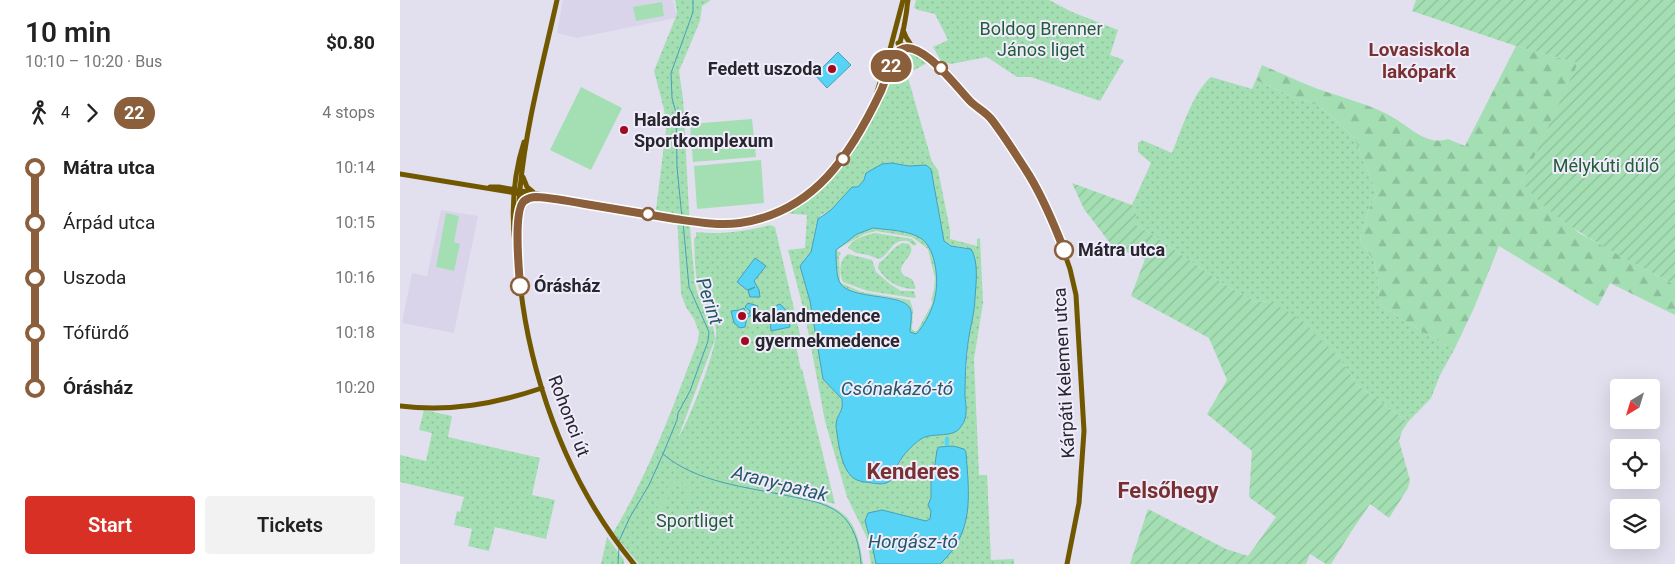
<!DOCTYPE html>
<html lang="en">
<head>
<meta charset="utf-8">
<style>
	:root { --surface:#fff; --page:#f2f2f2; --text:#222; --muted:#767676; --accent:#d93025 }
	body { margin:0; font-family:Roboto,sans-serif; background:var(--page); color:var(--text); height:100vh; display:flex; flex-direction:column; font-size:19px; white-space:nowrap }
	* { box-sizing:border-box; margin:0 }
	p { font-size:16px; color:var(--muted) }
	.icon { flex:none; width:28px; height:28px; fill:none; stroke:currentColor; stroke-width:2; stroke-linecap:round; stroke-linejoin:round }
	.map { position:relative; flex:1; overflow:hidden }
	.drawer { display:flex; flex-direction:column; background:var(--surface); width:400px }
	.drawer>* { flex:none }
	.badge { padding:0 10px; border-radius:16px; font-size:18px; line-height:32px }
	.needle { width:32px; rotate:218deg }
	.buttons { position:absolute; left:1210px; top:379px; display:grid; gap:10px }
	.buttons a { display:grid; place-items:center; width:50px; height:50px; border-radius:5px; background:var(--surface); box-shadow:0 5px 20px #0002; font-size:25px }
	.map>.badge { position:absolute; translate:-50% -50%; box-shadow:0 0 0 2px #fff }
	.legs { display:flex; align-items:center; gap:8px; height:55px; padding:0 25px; font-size:16px }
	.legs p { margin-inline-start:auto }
	.summary { display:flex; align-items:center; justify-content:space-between; height:85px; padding:0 25px }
	h1 { font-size:28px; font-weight:600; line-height:38px }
	.primary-button { display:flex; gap:10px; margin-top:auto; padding:10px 25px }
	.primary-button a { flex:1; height:58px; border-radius:5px; background:var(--accent); color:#fff; font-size:20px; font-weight:600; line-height:58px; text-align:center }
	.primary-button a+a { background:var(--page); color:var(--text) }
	ul { padding:0 25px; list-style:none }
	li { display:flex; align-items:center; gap:18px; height:55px; font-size:19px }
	li i { display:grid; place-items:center; width:8px; height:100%; margin:0 6px; background:currentColor }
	li i::after { content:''; width:12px; height:12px; margin:-6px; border:4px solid; border-radius:50%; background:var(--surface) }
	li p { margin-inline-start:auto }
	li:first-child i { background:linear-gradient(#0000 50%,currentColor 0) }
	li:last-child i { background:linear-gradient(currentColor 50%,#0000 0) }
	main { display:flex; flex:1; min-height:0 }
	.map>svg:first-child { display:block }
</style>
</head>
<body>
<main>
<section class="drawer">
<div class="summary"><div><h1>10 min</h1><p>10:10 – 10:20 · Bus</p></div><b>$0.80</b></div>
<div class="legs"><svg class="icon" aria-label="walk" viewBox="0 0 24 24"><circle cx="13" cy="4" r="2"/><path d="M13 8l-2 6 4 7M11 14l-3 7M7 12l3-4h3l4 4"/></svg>4<svg class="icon" aria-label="forward" viewBox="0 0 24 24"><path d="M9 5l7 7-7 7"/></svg><b class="badge" style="background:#8b5e3c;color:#fff">22</b><p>4 stops</p></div>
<ul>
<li><i style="color:#8b5e3c"></i><b>Mátra utca</b><p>10:14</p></li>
<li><i style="color:#8b5e3c"></i><span>Árpád utca</span><p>10:15</p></li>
<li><i style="color:#8b5e3c"></i><span>Uszoda</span><p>10:16</p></li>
<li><i style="color:#8b5e3c"></i><span>Tófürdő</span><p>10:18</p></li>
<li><i style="color:#8b5e3c"></i><b>Órásház</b><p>10:20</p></li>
</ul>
<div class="primary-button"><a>Start</a><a>Tickets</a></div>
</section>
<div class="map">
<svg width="1275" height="564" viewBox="0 0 1275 564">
	<defs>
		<pattern id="grass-dots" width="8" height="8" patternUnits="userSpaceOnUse" patternTransform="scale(1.25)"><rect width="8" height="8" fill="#a4dfb3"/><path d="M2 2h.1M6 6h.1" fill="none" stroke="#8dbf9a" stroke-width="1.8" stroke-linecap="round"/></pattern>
		<pattern id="forest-firs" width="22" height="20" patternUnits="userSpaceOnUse" patternTransform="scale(1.25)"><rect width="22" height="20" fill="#a4dfb3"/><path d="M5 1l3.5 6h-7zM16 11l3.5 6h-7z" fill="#8dbf9a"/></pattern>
		<pattern id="garden-furrows" width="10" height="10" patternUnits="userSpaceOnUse" patternTransform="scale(1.25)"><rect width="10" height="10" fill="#a4dfb3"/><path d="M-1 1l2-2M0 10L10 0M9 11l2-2" fill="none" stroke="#8dbf9a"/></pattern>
	</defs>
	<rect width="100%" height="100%" fill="#e2dfee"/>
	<path fill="#dad4eb" d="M163 0H273L276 13 275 18 177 38 157 33Z
		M41 210 78 216 54 333 2 323 12 273 27 276Z"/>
	<path fill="url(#grass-dots)" fill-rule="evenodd" d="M275 0H311L302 6 300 21 279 71 283 99C287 159 288 221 295 282 297 302 314 315 315 339L278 438C288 424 318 347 316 330 315 316 304 305 300 291 294 275 295 255 294 238L296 237V232C322 235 345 231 370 225L375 227 401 339 395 341 401 370 402 369 435 504 399 495 359 488C386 494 431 497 449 520 458 531 461 550 463 564H239L213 533C249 473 273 407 298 341L299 332 294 319 286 307 281 294 277 214 256 210 266 129 264 109 254 71 275 19 277 12Z
		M516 0H649L672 12 718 30 710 55 724 60 700 101 631 77H617L587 57 551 64 541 61 533 47 548 40 535 14 518 10 514 8Z
		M505 50 518 54 529 62 507 74 532 162 538 170 550 230V239L577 246V239L580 238 583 303 574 359 579 475H587L591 560 614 559V564H471L467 538 447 497 425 421 405 315 388 250 405 248 407 215 384 213 399 203 451 150 475 108 498 54ZM492 163 509 166 526 165 531 169 544 242 551 246 566 247 575 257V298L574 312 569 333 565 388 566 415 551 434C544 434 537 434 531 435 518 437 503 454 498 466 495 471 494 479 489 482 478 489 458 478 448 474L442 458 436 426C436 414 444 413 442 399L423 379 410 301 400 266 411 252 416 225 421 215 431 210 452 187H458L464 180Z
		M811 77 852 89 856 80 893 97 913 103 931 115 955 139 977 194 969 209 960 240 974 261 978 279 979 304 1009 324 1054 350 1040 375 1031 398 1008 422 957 385 939 357 870 301 856 302 822 283 756 237 736 225V214L732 205 751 163 738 152V143L742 140 772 153C781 131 793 92 811 77Z
		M473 228C488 230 509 230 522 239 536 250 538 277 536 293 534 306 525 325 516 334L510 332C510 325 513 315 510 308 501 290 448 302 439 281 436 274 436 257 436 250L457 234ZM476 231 512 237 528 249 535 278 534 290 531 300 533 302 517 331H514L512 329 513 310 510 300 462 292 441 283 440 281 439 256 441 254 440 252 437 251 438 249 464 234Z
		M475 233 512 239 517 244 514 246 508 241C491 238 491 254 479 259L468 255 456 253 448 248C452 239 465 235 475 233Z
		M503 243 509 244C511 247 512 248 511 252 509 260 489 272 512 279L516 288 514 289C499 289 485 281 478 268L479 263C488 257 493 246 503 243Z
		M448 254 472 260 476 272 490 284 501 291H514L516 297 514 298 468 291 443 282C439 274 439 259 448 254Z
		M24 410 52 416 48 437 140 458 132 495 155 500 146 539 95 527 89 551 68 546 72 529 54 525 57 511 60 512 64 497 0 482V455L26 461 32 433 19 430Z
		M207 537 224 560V564H201Z"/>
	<path fill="url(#forest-firs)" d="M1116 46 1179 63 1122 183 1179 233 1275 285V315L1210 283 1198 306 1099 246 1074 308 1054 350 1009 324 979 304 978 279 974 261 960 240 969 209 977 194 955 139 931 115 913 103 893 97 856 80 862 65C880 73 899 82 918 89 943 98 970 104 994 118 1011 128 1027 146 1048 139L1065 146Z"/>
	<path fill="url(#garden-furrows)" d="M1016 0H1275V285C1220 254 1164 232 1122 183L1178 63 1116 46 1012 11Z
		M672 183 732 205 736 214V225L756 237 822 283 856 302 870 301 901 320 939 357 957 385 1008 422 1002 431 999 441 1010 480 1008 488 989 518 970 504 951 532 931 564H926L910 554 906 564H730L748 509 826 549 848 556 876 517 849 497 852 451 807 414 827 380 809 338 731 296 745 259 713 247 684 209Z"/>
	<path fill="#a4dfb3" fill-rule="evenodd" d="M262 2 264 16 236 21 233 7Z
		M181 87 222 108 191 170 150 150Z
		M352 119 356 157 293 162 290 124Z
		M361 160 364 203 297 209 294 166Z
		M46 213 59 216 54 242 60 244 54 271 36 267Z
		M279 478C301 482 289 500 283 513 280 519 278 527 272 530 268 532 265 532 260 531L255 525 254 515 270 483ZM278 482C301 483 276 523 268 528L262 527 258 521V517L273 487Z"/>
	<path fill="#56d3f5" stroke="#489fb9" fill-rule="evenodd" d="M438 52 451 65 427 88 415 75Z
		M492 163 509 166 526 165 531 169 544 241 551 246 571 249C579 262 576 283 575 298 575 309 572 320 570 331 566 351 565 375 565 396 566 406 568 417 562 425 554 440 534 431 521 439 512 445 503 455 498 464 495 470 495 477 490 481 485 485 478 484 472 483 467 482 461 482 457 480 441 474 438 440 436 426 436 414 444 413 442 399L423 379 410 301 400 266 411 252 418 219 431 210 452 187H458L464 180 466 173 482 164ZM473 228C488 230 509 230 522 239 536 250 539 280 535 297 533 309 524 326 516 334L510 332C510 325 513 315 510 308 501 292 447 301 439 281 436 274 436 257 436 250L457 234Z
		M355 258 366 266 354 281 359 290 360 297H350L348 291 355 287 347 290 337 282Z
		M348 303 358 306 354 313 347 318 345 327 340 328 334 323 331 311 339 310 344 308 346 313 349 314 350 311 345 307Z
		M380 304 387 311 390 327 371 331 370 322 377 305Z
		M553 446 564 449 566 452C569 495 575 532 540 564H476L473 549 465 521 468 513 482 510 526 521 530 519 531 511 528 505 531 498V480L534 471 537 450 539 447Z"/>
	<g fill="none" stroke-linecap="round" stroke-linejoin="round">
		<path stroke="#489fb9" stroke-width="1" d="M282 218 277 167 276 113 272 98 271 73 293 12V0
			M263 454C297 483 347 487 389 496 406 500 425 502 439 513 454 524 460 546 461 564
			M219 541 230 517 249 485 263 454 277 420 278 413 290 391 308 341 309 332 289 287 283 222
			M218 564 219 547"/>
		<path stroke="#56d3f5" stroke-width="4.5" d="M547 439V444"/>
		<path stroke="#715800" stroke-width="5" d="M157 0C143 63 126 125 120 189 107 317 152 465 234 564
			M503 30 506 37 511 45 541 69 569 100 593 121 628 174 639 194 655 226 670 269 676 295 684 431 679 503 667 564
			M498 43 515 50
			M477 92 488 57 503 0
			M0 174 294 222C307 223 322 225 336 224 379 219 420 194 443 158 449 150 454 140 459 132 478 98 501 54 506 15 507 10 507 5 508 0
			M123 177 127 187 133 192
			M90 187H99L143 195
			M115 245C111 209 113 176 124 142
			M0 406C50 412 95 404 142 388"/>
	</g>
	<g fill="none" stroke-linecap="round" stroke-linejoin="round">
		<defs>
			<path id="line-1" d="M120 286C119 270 113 211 124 201 128 198 132 197 136 197 152 198 169 201 185 204 215 209 245 214 275 219 296 222 319 226 340 223 415 212 451 154 481 91 486 80 491 57 500 50 520 37 558 89 570 101 577 108 586 112 592 120 605 137 617 156 629 175 643 198 654 224 664 250"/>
		</defs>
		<use href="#line-1" stroke="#fff" stroke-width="11"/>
		<use href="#line-1" stroke="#8b5e3c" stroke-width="8"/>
	</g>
	<g fill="#fff" stroke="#8b5e3c" stroke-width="2.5">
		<circle cx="541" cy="68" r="6"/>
		<circle cx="443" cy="159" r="6"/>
		<circle cx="248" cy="214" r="6"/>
		<circle cx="664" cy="250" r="9"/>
		<circle cx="120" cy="286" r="9"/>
	</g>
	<g fill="#a40820" stroke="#f0ecfb" stroke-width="2">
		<circle cx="432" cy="69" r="5"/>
		<circle cx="224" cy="130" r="5"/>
		<circle cx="342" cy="316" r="5"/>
		<circle cx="345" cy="341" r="5"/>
	</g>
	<g text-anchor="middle" stroke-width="4" stroke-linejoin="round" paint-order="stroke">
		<g font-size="18" fill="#215e37" stroke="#f0ecfb">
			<text x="641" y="35">Boldog Brenner<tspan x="641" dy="21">János liget</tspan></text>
			<text x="1206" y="172">Mélykúti dűlő</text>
			<text x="295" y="527">Sportliget</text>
		</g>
		<g font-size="18" font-weight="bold" fill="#27262c" stroke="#f0ecfb" text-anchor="start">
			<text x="422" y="75" text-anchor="end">Fedett uszoda</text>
			<text x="234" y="126">Haladás<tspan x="234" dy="21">Sportkomplexum</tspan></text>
			<text x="352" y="322">kalandmedence</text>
			<text x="355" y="347">gyermekmedence</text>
		</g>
		<g font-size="18" font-weight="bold" fill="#27262c" stroke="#f0ecfb" text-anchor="start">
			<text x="678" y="256">Mátra utca</text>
			<text x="134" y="292">Órásház</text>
		</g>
		<g font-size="18" fill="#27262c" stroke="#f0ecfb">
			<text transform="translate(664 373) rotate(-93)" y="6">Kárpáti Kelemen utca</text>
			<text transform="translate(169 416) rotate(69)" y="6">Rohonci út</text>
		</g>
		<g font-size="19" font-weight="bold" fill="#783130" stroke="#f0ecfb">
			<text x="1019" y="56">Lovasiskola<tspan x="1019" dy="22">lakópark</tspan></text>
		</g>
		<g font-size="19" font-style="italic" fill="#245866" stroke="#f0ecfb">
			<text transform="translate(310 301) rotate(72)" y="7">Perint</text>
			<text x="497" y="395">Csónakázó-tó</text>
			<text transform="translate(380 483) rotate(14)" y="7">Arany-patak</text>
			<text x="513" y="548">Horgász-tó</text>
		</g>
		<g font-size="22" font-weight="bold" fill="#783130" stroke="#f0ecfb">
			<text x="513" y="479">Kenderes</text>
			<text x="768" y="498">Felsőhegy</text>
		</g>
	</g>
</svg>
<div class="buttons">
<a><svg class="needle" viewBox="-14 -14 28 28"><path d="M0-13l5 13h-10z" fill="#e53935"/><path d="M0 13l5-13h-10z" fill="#767676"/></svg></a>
<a><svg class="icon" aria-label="locate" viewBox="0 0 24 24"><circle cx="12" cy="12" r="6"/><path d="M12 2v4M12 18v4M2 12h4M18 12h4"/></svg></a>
<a><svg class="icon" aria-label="layers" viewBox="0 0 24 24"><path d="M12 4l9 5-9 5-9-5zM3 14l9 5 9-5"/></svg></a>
</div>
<b class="badge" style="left:491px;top:66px;background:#8b5e3c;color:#fff">22</b>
</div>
</main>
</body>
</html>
